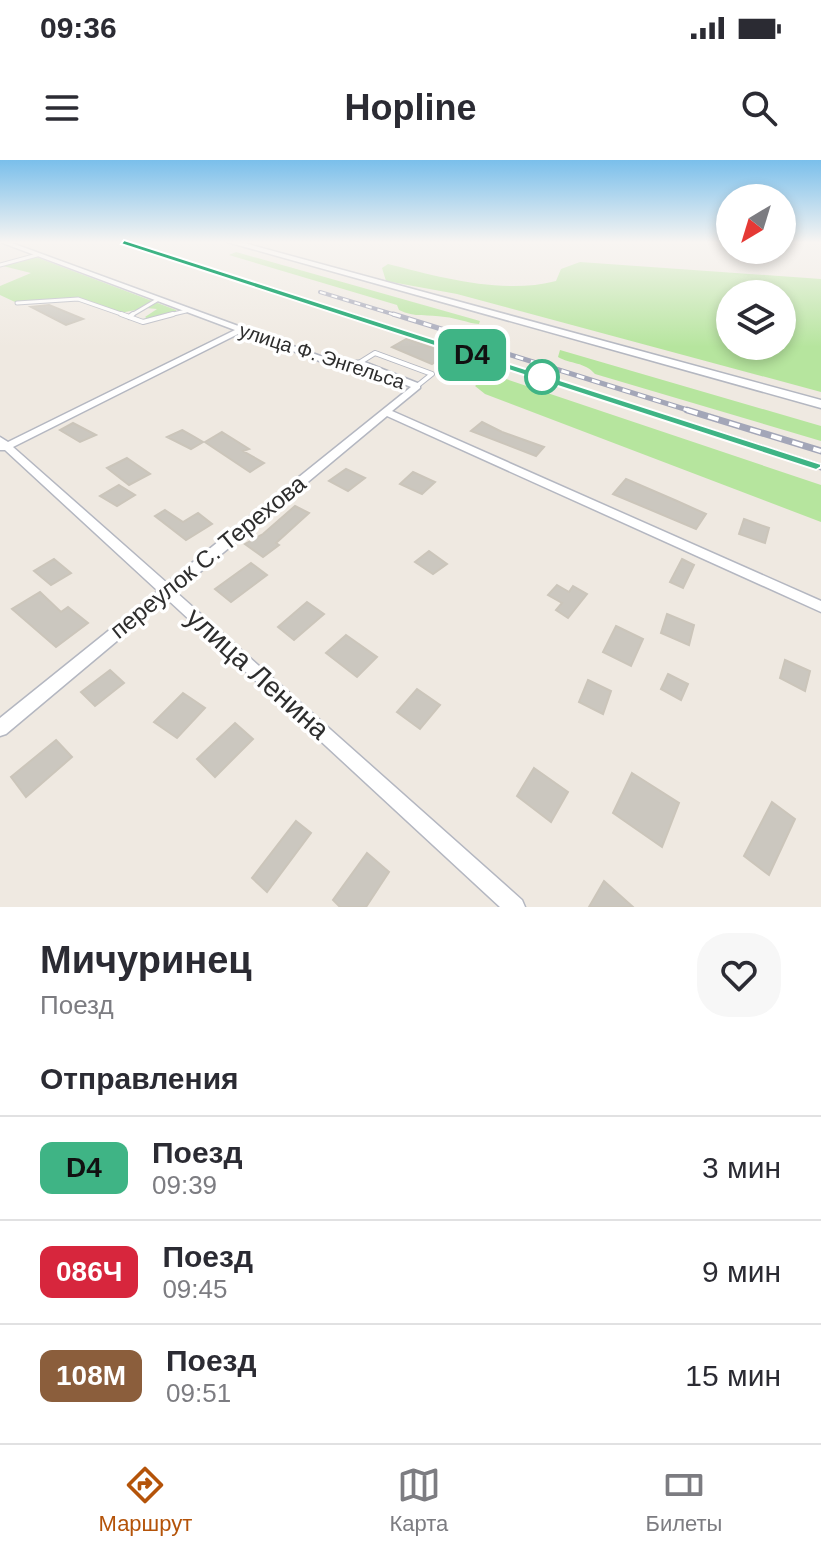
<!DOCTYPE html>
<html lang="ru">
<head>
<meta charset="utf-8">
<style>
	:root { --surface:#fff; --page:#f7f7f7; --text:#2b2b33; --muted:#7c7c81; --line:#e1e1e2; --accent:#b45309 }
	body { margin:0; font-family:Helvetica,sans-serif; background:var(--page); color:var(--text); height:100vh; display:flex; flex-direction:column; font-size:30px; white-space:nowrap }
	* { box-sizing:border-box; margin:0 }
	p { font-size:26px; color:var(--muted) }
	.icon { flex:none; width:44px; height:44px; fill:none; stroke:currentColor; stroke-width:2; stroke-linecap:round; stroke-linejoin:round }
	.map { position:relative; height:747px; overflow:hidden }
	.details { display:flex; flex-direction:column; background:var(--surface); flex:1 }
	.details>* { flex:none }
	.badge { padding:0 16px; border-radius:12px; font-size:28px; line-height:52px }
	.needle { width:52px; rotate:218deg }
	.tools { position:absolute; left:716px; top:24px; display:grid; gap:16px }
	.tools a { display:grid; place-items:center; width:80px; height:80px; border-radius:50%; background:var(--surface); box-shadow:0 4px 12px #0003; font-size:40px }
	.map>.badge { position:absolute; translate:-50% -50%; box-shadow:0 0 0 4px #fff }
	h2 { padding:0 40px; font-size:30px; line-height:72px }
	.round { display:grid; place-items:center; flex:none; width:84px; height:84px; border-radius:32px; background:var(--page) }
	.head { display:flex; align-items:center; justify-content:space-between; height:136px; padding:0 40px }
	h1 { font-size:38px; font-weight:800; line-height:60px }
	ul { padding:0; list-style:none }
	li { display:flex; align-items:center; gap:24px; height:104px; padding:0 40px; border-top:2px solid var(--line) }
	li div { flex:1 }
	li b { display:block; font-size:30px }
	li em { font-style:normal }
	li .badge { min-width:88px; font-weight:700; text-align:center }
	.status { display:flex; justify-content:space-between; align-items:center; height:56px; padding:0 40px; background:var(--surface); direction:ltr }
	.status svg { height:22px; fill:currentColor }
	header { display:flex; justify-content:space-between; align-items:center; height:104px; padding:0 40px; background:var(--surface); font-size:36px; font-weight:800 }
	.menu { display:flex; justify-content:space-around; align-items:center; height:112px; border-top:2px solid var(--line); background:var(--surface); font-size:22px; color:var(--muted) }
	.menu a { display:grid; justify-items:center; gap:4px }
	.menu .active { color:var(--accent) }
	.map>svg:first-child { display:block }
</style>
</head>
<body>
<div class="status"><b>09:36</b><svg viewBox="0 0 49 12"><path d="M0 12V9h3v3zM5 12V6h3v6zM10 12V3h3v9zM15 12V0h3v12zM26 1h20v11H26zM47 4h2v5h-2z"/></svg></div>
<header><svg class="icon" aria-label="menu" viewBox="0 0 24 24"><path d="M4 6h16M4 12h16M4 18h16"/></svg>Hopline<svg class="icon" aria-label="search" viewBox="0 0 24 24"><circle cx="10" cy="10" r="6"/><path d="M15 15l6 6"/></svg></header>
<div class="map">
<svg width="821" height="747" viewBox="0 0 821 747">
	<rect width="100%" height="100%" fill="#efe9e1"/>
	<path fill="#b6e59e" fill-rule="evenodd" d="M236 92 480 161 479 164C467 163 457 158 445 157 428 154 415 158 399 150L397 145 229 95Z
		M36 97 176 150V152L148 159 145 157 157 149 146 148 120 153 79 138 15 142 0 135V126L31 113 3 106Z
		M580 102 821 119V232L457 134 386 121 382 108 388 104C439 117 503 135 556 121L561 109ZM782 134V186H730V134Z
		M560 190 821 266V281L595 214C585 202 570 204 558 197Z
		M503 218 821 325V362L485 234 475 226 481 221Z"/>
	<path fill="#cbc7bf" stroke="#cbc5ba" stroke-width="2" d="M49 145 83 159 66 165 31 147Z
		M406 179 448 193 432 204 392 187Z
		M482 262 502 272 544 287 536 296 471 271Z
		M73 263 96 275 80 282 60 270Z
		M182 270 193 276 203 282 191 289 167 277Z
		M222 272 249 289 243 291 264 303 250 312 205 282Z
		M127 298 150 314 129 325 107 308Z
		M346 309 365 318 348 331 329 321Z
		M413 312 435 322 422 334 400 324Z
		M626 319 677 341 706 354 696 369 613 334Z
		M119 325 135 335 117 346 100 336Z
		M295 346 309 353 276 383 279 385 263 397 245 384 263 374Z
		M165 350 183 362 198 353 212 364 186 380 155 356Z
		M744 359 769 368 765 383 739 374Z
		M429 391 447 404 433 414 415 402Z
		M54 399 71 413 51 425 34 411Z
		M682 399 694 405 683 428 670 422Z
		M251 403 267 415 231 442 215 429Z
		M557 425 569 432 573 426 587 434 568 458 556 450 562 443 548 435Z
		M40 432 61 452 68 447 88 463 56 487 12 449Z
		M307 442 324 454 294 480 278 467Z
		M667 454 694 465 689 485 661 473Z
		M616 466 643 479 631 506 603 492Z
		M346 475 377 497 357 517 326 493Z
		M785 500 810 511 805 531 780 518Z
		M110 510 124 523 95 546 81 532Z
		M668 514 688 524 681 540 661 529Z
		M588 520 611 531 603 554 579 542Z
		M417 529 440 545 420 569 397 552Z
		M183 533 205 548 177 578 154 562Z
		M235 563 253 579 215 617 197 599Z
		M56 580 72 597 26 637 11 617Z
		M534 608 568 632 551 662 517 636Z
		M632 613 679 643 662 687 613 653Z
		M772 642 795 659 769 715 744 696Z
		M296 661 311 673 267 732 252 718Z
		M367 693 389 712 366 747H340L333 740Z
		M604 721 633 747H589Z"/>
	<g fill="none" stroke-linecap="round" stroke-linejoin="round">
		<defs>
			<path id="lane-far1" d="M0 105 37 95
				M17 143 78 139 127 156
				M130 156 157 140
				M165 156 186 151"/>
			<path id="lane" d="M121 154 143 162 173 154
				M129 157 133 154
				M359 203 375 193 432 214 417 226"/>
			<path id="street" d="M0 82H9L334 201H362L420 224V228L392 251 821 441V452L387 256 176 432 522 740 525 747H500L167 439 6 574 0 576V558L158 431 5 290H0V277L8 282 235 170ZM242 172 330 205H358L411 227 167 423 13 287Z"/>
			<path id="secondary" d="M227 82H240L821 240V248Z"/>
		</defs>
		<use href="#lane-far1" stroke="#b4b7c1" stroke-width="5"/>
		<use href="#lane" stroke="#b4b7c1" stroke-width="6"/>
		<use href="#street" stroke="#b4b7c1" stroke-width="3"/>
		<use href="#secondary" stroke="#b4b7c1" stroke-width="3"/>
		<use href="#lane-far1" stroke="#fff" stroke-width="3"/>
		<use href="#lane" stroke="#fff" stroke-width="4"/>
		<use href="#street" fill="#fff" fill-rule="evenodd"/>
		<use href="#secondary" fill="#fff" fill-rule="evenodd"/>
		<defs>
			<path id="rail-far2" d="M124 82 354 156
				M320 132 399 156"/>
			<path id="rail-far1" d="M348 154 650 252
				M393 154 496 186
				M485 187 694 252"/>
			<path id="rail" d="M643 250 821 307
				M687 250 821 291"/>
		</defs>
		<use href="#rail-far2" stroke="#a3a6b8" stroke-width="4"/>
		<use href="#rail-far1" stroke="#a3a6b8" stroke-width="5"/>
		<use href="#rail" stroke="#a3a6b8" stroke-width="7"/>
		<use href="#rail-far2" stroke="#fff" stroke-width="2" stroke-dasharray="6" stroke-linecap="butt"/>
		<use href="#rail-far1" stroke="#fff" stroke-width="3" stroke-dasharray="8" stroke-linecap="butt"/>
		<use href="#rail" stroke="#fff" stroke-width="4" stroke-dasharray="11" stroke-linecap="butt"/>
	</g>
	<linearGradient id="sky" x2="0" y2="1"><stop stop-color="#7abfeb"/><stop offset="0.44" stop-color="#f8f5f2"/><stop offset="1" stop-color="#f8f5f2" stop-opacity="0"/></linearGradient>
	<rect width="821" height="187" fill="url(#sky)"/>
	<path fill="#3fb485" stroke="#fff" stroke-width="2" d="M124 80 821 304V307L816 310 121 84Z"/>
	<circle fill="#fff" stroke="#3fb485" stroke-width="4" cx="542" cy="217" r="16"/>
	<g text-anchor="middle" stroke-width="7" stroke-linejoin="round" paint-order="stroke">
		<g font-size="20" fill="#2e2e2e" stroke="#fff">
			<text transform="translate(322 196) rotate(18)" y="7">улица Ф. Энгельса</text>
		</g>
		<g font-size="24" fill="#2e2e2e" stroke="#fff">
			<text transform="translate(208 397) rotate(-39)" y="8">переулок С. Терехова</text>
		</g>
		<g font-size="28" fill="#2e2e2e" stroke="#fff">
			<text transform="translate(258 513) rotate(42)" y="10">улица Ленина</text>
		</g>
	</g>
</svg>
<div class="tools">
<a><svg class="needle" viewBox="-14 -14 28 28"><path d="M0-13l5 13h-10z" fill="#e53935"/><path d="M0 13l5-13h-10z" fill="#7c7c81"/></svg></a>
<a><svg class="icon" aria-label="layers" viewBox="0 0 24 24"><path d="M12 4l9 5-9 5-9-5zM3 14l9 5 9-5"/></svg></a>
</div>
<b class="badge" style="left:472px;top:195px;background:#3fb485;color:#111">D4</b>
</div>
<section class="details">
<div class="head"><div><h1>Мичуринец</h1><p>Поезд</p></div><a class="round"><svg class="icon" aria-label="heart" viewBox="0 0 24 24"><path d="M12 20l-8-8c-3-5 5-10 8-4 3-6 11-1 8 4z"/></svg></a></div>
<h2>Отправления</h2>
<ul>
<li><span class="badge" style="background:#3fb485;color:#111">D4</span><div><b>Поезд</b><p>09:39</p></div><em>3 мин</em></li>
<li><span class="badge" style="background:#d7263d;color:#fff">086Ч</span><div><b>Поезд</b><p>09:45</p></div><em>9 мин</em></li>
<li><span class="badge" style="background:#8b5e3c;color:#fff">108М</span><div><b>Поезд</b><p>09:51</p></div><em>15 мин</em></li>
</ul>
</section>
<nav class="menu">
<a class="active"><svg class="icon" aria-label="directions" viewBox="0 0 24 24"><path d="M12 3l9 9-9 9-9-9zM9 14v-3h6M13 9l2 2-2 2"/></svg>Маршрут</a>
<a><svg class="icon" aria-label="map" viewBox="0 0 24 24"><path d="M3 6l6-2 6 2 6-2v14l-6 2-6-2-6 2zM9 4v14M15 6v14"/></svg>Карта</a>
<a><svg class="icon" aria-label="tickets" viewBox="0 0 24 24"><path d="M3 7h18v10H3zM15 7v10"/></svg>Билеты</a>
</nav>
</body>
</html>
